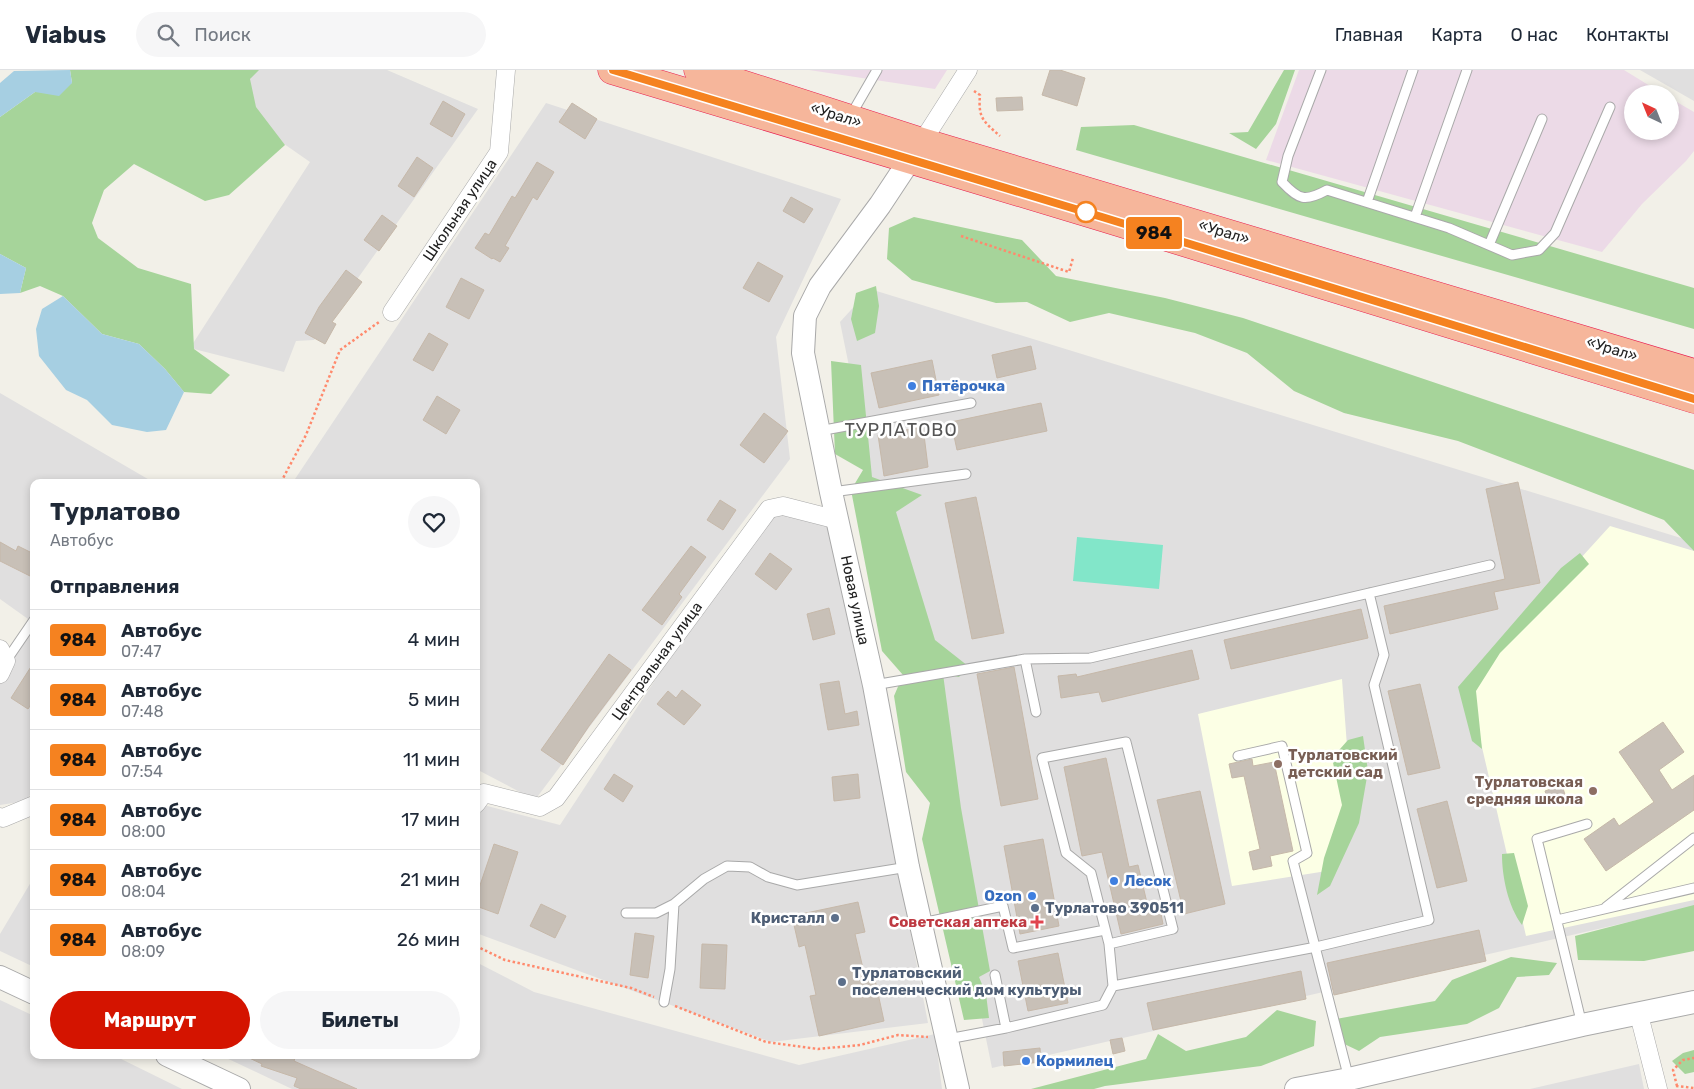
<!DOCTYPE html>
<html lang="ru">
<head>
<meta charset="utf-8">
<style>
	:root { --surface:#fff; --page:#f6f6f7; --text:#1f2937; --muted:#747a83; --line:#e0e1e3; --accent:#d41400 }
	body { margin:0; font-family:Rubik,sans-serif; background:var(--page); color:var(--text); height:100vh; display:flex; flex-direction:column; font-size:19px; white-space:nowrap }
	* { box-sizing:border-box; margin:0 }
	p { font-size:16px; color:var(--muted) }
	.icon { flex:none; width:28px; height:28px; fill:none; stroke:currentColor; stroke-width:2; stroke-linecap:round; stroke-linejoin:round }
	.map { position:relative; flex:1; overflow:hidden }
	.side { position:absolute; left:30px; top:409px; width:450px; height:580px; display:flex; flex-direction:column; background:var(--surface); border-radius:10px; box-shadow:0 2px 8px #0003 }
	.side>* { flex:none }
	.badge { padding:0 10px; border-radius:4px; font-size:18px; line-height:32px }
	.needle { width:32px; rotate:317deg }
	.buttons { position:absolute; left:1624px; top:15px; display:grid; gap:10px }
	.buttons a { display:grid; place-items:center; width:55px; height:55px; border-radius:50%; background:var(--surface); box-shadow:0 2px 8px #0003; font-size:25px }
	.map>.badge { position:absolute; translate:-50% -50%; box-shadow:0 0 0 2px #fff }
	h2 { padding:0 20px; font-size:19px; line-height:45px }
	.round { display:grid; place-items:center; flex:none; width:52px; height:52px; border-radius:26px; background:var(--page) }
	.overview { display:flex; align-items:center; justify-content:space-between; height:85px; padding:0 20px }
	h1 { font-size:24px; font-weight:700; line-height:38px }
	.cta { display:flex; gap:10px; margin-top:auto; padding:10px 20px }
	.cta a { flex:1; height:58px; border-radius:30px; background:var(--accent); color:#fff; font-size:20px; font-weight:700; line-height:58px; text-align:center }
	.cta a+a { background:var(--page); color:var(--text) }
	ul { padding:0; list-style:none }
	li { display:flex; align-items:center; gap:15px; height:60px; padding:0 20px; border-top:1px solid var(--line) }
	li div { flex:1 }
	li b { display:block; font-size:19px }
	li em { font-style:normal }
	li .badge { min-width:55px; font-weight:700; text-align:center }
	header { display:flex; align-items:center; gap:30px; box-sizing:border-box; height:70px; padding:0 25px; background:var(--surface); border-bottom:1px solid var(--line) }
	header strong { font-size:24px }
	nav { display:flex; gap:28px; margin-inline-start:auto; font-size:18px }
	.search { width:350px; height:45px; background:var(--page); display:flex; align-items:center; gap:12px; box-sizing:border-box; padding:0 18px; border-radius:28px; color:var(--muted); font-size:19px }
	.map>svg:first-child { display:block }
</style>
</head>
<body>
<header>
<strong>Viabus</strong>
<div class="search"><svg class="icon" aria-label="search" viewBox="0 0 24 24"><circle cx="10" cy="10" r="6"/><path d="M15 15l6 6"/></svg>Поиск</div>
<nav><a>Главная</a><a>Карта</a><a>О нас</a><a>Контакты</a></nav>
</header>
<div class="map">
<svg width="1694" height="1019" viewBox="0 0 1694 1019">
	<rect width="100%" height="100%" fill="#f2f0e8"/>
	<path fill="#e0dfdf" d="M255 0H387L478 39 314 270 296 271 284 302 190 278 310 92 234 39Z
		M1640 0H1694V31Z
		M546 33 841 129 776 267 790 389 535 730 478 700 476 703V412H293Z
		M870 219 1694 472V837L992 998 840 252Z
		M0 323 153 412H34V719L26 731 0 735V606L28 549 0 529Z
		M764 444 831 450 928 953 771 972 476 863V733L560 755Z
		M34 807V897L0 881V864Z
		M476 892 534 922 799 995 935 964 942 1019H292L220 985H476Z
		M0 930 34 946V985H113L182 1019H0Z
		M1639 994 1644 1019H1530Z"/>
	<path fill="#ecdae7" d="M809 0H947L935 19Z
		M1299 0H1624L1663 24H1632V61H1670V28L1694 42V81L1686 91 1642 134 1602 182 1266 90Z"/>
	<path fill="#fcffe5" d="M1610 456 1694 481V830L1526 866 1467 613Z
		M1342 609 1352 743 1333 800 1232 816 1198 644Z"/>
	<path fill="#a6d49a" d="M70 0H259L250 9 256 37 285 75 229 125 205 131 134 94 104 120 92 153 98 168 138 198 191 214 194 279 230 305 211 324 184 322 165 299 139 274 102 264 63 226 40 216 20 223 26 198 0 184V47L35 22 72 13Z
		M1284 0H1295L1276 54 1256 79 1229 63 1248 62Z
		M1134 55 1694 218V259L1076 80 1081 57Z
		M914 147 1022 170 1056 206 1165 228 1243 248 1694 400V481L1664 450 1458 371 1344 343 1294 321 1247 283 1195 263 1109 243 1070 252 1027 232 996 233 912 210 887 189 889 158Z
		M876 216 879 236 875 263 857 271 851 249 856 223Z
		M831 291 861 295 872 407 922 425 896 442 935 570 968 596 959 607 943 604 961 738 990 901 979 907 986 924 989 948 964 950 922 769 930 733 906 702 894 626 903 605 882 581 851 420 863 400 835 384Z
		M1580 483 1589 494 1500 583 1476 621 1482 679 1472 671 1458 617 1561 498Z
		M1363 666 1368 701 1359 753 1330 816 1317 825 1324 788 1342 735 1332 688 1348 670Z
		M1514 783 1528 836 1522 855C1508 836 1502 807 1502 784Z
		M1694 835V881L1644 891 1578 890 1575 866Z
		M1511 887 1557 893 1549 905 1517 907 1499 938 1467 954 1380 967 1359 981 1338 971 1336 949 1435 931 1452 910Z
		M1277 940 1316 951 1314 976 1261 996 1105 1016 1094 1019H1031L1146 989 1158 964 1186 981 1246 967Z
		M1694 980V1002L1685 1004 1672 991 1683 983Z"/>
	<path fill="#82e6c9" d="M1077 467 1163 475 1159 519 1073 511Z"/>
	<path fill="#e6e6e6" d="M920 343 923 357 878 365 876 350Z"/>
	<path fill="#a6cfe2" d="M70 0 72 13 59 26 35 22 0 47V13L14 1Z
		M0 184 26 198 20 223 0 224Z
		M63 226 102 264 139 274 165 299 184 322 166 360 147 362 112 355 87 330 66 320 39 286 36 259 42 239Z"/>
	<path fill="#c8c0b7" stroke="#c6b8a9" d="M1050 0H1060L1085 8 1077 36 1042 25Z
		M1022 27 1023 40 997 41 996 28Z
		M443 31 465 44 452 67 430 54Z
		M572 33 597 49 585 69 559 52Z
		M417 87 433 98 414 127 398 116Z
		M537 92 554 102 537 130 533 127 505 176 509 178 500 192 493 188 492 189 475 178 485 163 489 165 512 126 515 128Z
		M791 127 813 139 804 153 783 141Z
		M382 145 397 156 379 181 364 170Z
		M758 192 783 206 769 232 743 218Z
		M346 200 362 212 332 252 336 254 325 274 305 263 319 237Z
		M461 208 484 220 469 249 446 237Z
		M429 263 448 274 433 301 413 290Z
		M1031 276 1036 299 997 308 992 285Z
		M932 290 939 325 879 338 871 303Z
		M437 326 460 340 446 364 423 350Z
		M1041 333 1047 361 957 380 951 352Z
		M764 343 788 361 764 393 740 375Z
		M923 357 928 397 884 406 878 365Z
		M1518 412 1540 513 1494 522 1498 539 1390 564 1384 536 1505 509 1486 419Z
		M976 427 1004 563 972 569 945 433Z
		M720 430 736 440 723 460 707 450Z
		M0 472 16 481 18 476 34 484V508L0 491Z
		M691 476 706 487 679 524 682 527 662 555 642 540Z
		M770 483 792 499 776 520 755 504Z
		M829 538 835 564 813 570 807 544Z
		M1361 539 1368 568 1231 599 1224 570Z
		M1192 580 1199 609 1102 632 1099 622 1061 628 1058 606 1076 604 1077 607Z
		M609 584 631 600 589 656 563 695 541 680Z
		M34 592V630L28 639 11 628Z
		M1014 597 1038 729 1001 736 977 604Z
		M839 611 845 644 857 641 859 655 828 660 820 614Z
		M1420 614 1440 698 1408 705 1388 621Z
		M682 620 701 635 684 655 657 634 668 621 676 628Z
		M1663 652 1684 682 1659 700 1672 720 1694 705V740L1606 801 1584 769 1614 748 1619 756 1654 732 1619 682Z
		M1106 688 1129 797 1138 795 1148 837 1159 834 1163 854 1121 864 1102 782 1082 786 1064 697Z
		M1252 689 1253 696 1274 692 1293 781 1270 786 1272 796 1253 800 1249 782 1260 779 1244 706 1232 708 1229 694Z
		M614 704 633 716 623 732 604 719Z
		M858 704 860 728 834 731 832 707Z
		M1562 715 1566 728 1549 733 1545 721Z
		M1200 721 1225 834 1184 844 1157 730Z
		M1447 731 1467 811 1437 818 1417 739Z
		M1043 769 1059 856 1020 864 1004 776Z
		M494 774 518 782 498 844 476 836V827Z
		M858 832 865 862 855 864 865 907 874 905 884 951 819 966 810 926 816 925 805 875 799 877 792 846Z
		M541 834 566 846 555 868 530 856Z
		M1479 860 1486 891 1334 925 1327 893Z
		M635 863 654 866 648 908 630 905Z
		M702 874 727 875 725 919 700 918Z
		M1058 883 1068 933 1028 941 1018 891Z
		M1301 901 1306 929 1153 960 1147 933Z
		M1122 968 1125 981 1113 984 1110 970Z
		M1040 978 1041 992 1004 996 1003 982Z
		M243 985H296L294 991 357 1019H301L294 1016 297 1008 261 996 262 994Z"/>
	<g fill="none" stroke-linecap="round" stroke-linejoin="round">
		<defs>
			<path id="service" d="M1321 0 1288 86 1282 112C1299 130 1305 132 1327 120L1449 158 1512 185 1539 180 1555 163 1610 37
				M851 45 877 0
				M1367 132 1413 0
				M1415 147 1467 0
				M1489 175 1542 49
				M819 361 971 333
				M832 422 966 404
				M1025 589 1036 642
				M6 591 34 550
				M874 615 1025 589 1090 588 1490 495
				M1238 686 1282 676 1307 783 1293 791 1349 1009
				M1606 837 1694 768
				M626 843H656L674 834 704 809 727 796 750 797 768 807 797 815 908 797
				M1557 850 1694 818
				M922 853 1003 836 1013 878 1105 860
				M1109 874 1173 859 1126 672 1042 688 1066 783 1091 803 1109 874 1113 916
				M995 905 1006 958
				M664 932 670 899 674 834
				M1582 955 1537 769 1587 754
				M948 969 1006 958 1103 935 1113 916 1316 877 1429 850 1374 615 1384 585 1369 523"/>
			<path id="minor" d="M922 72 968 0
				M392 242 499 82 506 0
				M0 579 6 591 0 604
				M476 734 484 723 540 737 556 728 769 439 783 436 838 450
				M0 747 3 748 34 735
				M1639 945 1658 1019"/>
			<path id="tertiary" d="M919 76 880 135 820 216 805 246 803 283 831 422 874 615 908 797 958 1019
				M0 907 34 923
				M167 985 239 1019
				M1296 1019 1349 1009 1582 955 1694 932"/>
			<path id="trunk" d="M612 0 1102 147 1694 329
				M698 0 922 72 1694 303"/>
		</defs>
		<use href="#service" stroke="#a9a9a9" stroke-width="11"/>
		<use href="#minor" stroke="#a9a9a9" stroke-width="19"/>
		<use href="#tertiary" stroke="#a9a9a9" stroke-width="24"/>
		<use href="#trunk" stroke="#e81e50" stroke-width="29"/>
		<path stroke="#ff8a6d" stroke-width="2.5" stroke-dasharray="2.5 2.5" stroke-linecap="butt" d="M974 21 980 25C978 48 983 51 1000 66
			M961 166 1069 202 1073 188
			M281 412 306 365 340 280 379 252
			M476 876 505 890 631 918 654 927
			M675 936 766 972 818 979 860 975 898 965 928 967
			M1676 1016 1694 1018
			M1677 1016 1673 1000 1683 990 1694 988"/>
		<use href="#service" stroke="#fff" stroke-width="9"/>
		<use href="#minor" stroke="#fff" stroke-width="18"/>
		<use href="#tertiary" stroke="#fff" stroke-width="22"/>
		<use href="#trunk" stroke="#f6b69b" stroke-width="28"/>
	</g>
	<g fill="none" stroke-linecap="round" stroke-linejoin="round">
		<defs>
			<path id="line" d="M613 0 1102 147 1694 329"/>
		</defs>
		<use href="#line" stroke="#fff" stroke-width="11"/>
		<use href="#line" stroke="#f58220" stroke-width="8"/>
	</g>
	<circle fill="#fff" stroke="#f58220" stroke-width="2.5" cx="1086" cy="142" r="10"/>
	<g fill="#3f7fe0" stroke="#fff" stroke-width="2">
		<circle cx="912" cy="316" r="5"/>
		<circle cx="1114" cy="811" r="5"/>
		<circle cx="1032" cy="826" r="5"/>
		<circle cx="1026" cy="991" r="5"/>
	</g>
	<g fill="#8d6e63" stroke="#fff" stroke-width="2">
		<circle cx="1278" cy="694" r="5"/>
		<circle cx="1593" cy="721" r="5"/>
	</g>
	<g fill="#5c6f8a" stroke="#fff" stroke-width="2">
		<circle cx="1035" cy="838" r="5"/>
		<circle cx="835" cy="848" r="5"/>
		<circle cx="842" cy="912" r="5"/>
	</g>
	<path fill="#e0444e" stroke="#fff" stroke-width="2" d="M1034.5 844.5h5v5h5v5h-5v5h-5v-5h-5v-5h5z"/>
	<g text-anchor="middle" stroke-width="5" stroke-linejoin="round" paint-order="stroke">
		<g font-size="15" fill="#222" stroke="#fff">
			<text transform="translate(836 45) rotate(18)" y="5">«Урал»</text>
			<text transform="translate(460 140) rotate(-56)" y="5">Школьная улица</text>
			<text transform="translate(1224 162) rotate(17)" y="5">«Урал»</text>
			<text transform="translate(1612 279) rotate(17)" y="5">«Урал»</text>
			<text transform="translate(855 530) rotate(78)" y="5">Новая улица</text>
			<text transform="translate(657 591) rotate(-54)" y="5">Центральная улица</text>
		</g>
		<g font-size="15" font-weight="bold" fill="#366cbe" stroke="#fff" text-anchor="start">
			<text x="922" y="321">Пятёрочка</text>
			<text x="1124" y="816">Лесок</text>
			<text x="1022" y="831" text-anchor="end">Ozon</text>
			<text x="1036" y="996">Кормилец</text>
		</g>
		<g font-size="15" font-weight="bold" fill="#785e54" stroke="#fff" text-anchor="start">
			<text x="1288" y="690">Турлатовский<tspan x="1288" dy="17">детский сад</tspan></text>
			<text x="1583" y="717" text-anchor="end">Турлатовская<tspan x="1583" dy="17">средняя школа</tspan></text>
		</g>
		<g font-size="15" font-weight="bold" fill="#4e5e75" stroke="#fff" text-anchor="start">
			<text x="1045" y="843">Турлатово 390511</text>
			<text x="825" y="853" text-anchor="end">Кристалл</text>
			<text x="852" y="908">Турлатовский<tspan x="852" dy="17">поселенческий дом культуры</tspan></text>
		</g>
		<g font-size="15" font-weight="bold" fill="#be3a42" stroke="#fff" text-anchor="end">
			<text x="1027" y="857">Советская аптека</text>
		</g>
		<g font-size="18" letter-spacing="1" fill="#555" stroke="#fff">
			<text x="901" y="366">ТУРЛАТОВО</text>
		</g>
	</g>
</svg>
<div class="buttons">
<a><svg class="needle" viewBox="-14 -14 28 28"><path d="M0-13l5 13h-10z" fill="#e53935"/><path d="M0 13l5-13h-10z" fill="#747a83"/></svg></a>
</div>
<b class="badge" style="left:1154px;top:163px;background:#f58220;color:#111">984</b>
<section class="side">
<div class="overview"><div><h1>Турлатово</h1><p>Автобус</p></div><a class="round"><svg class="icon" aria-label="heart" viewBox="0 0 24 24"><path d="M12 20l-8-8c-3-5 5-10 8-4 3-6 11-1 8 4z"/></svg></a></div>
<h2>Отправления</h2>
<ul>
<li><span class="badge" style="background:#f58220;color:#111">984</span><div><b>Автобус</b><p>07:47</p></div><em>4 мин</em></li>
<li><span class="badge" style="background:#f58220;color:#111">984</span><div><b>Автобус</b><p>07:48</p></div><em>5 мин</em></li>
<li><span class="badge" style="background:#f58220;color:#111">984</span><div><b>Автобус</b><p>07:54</p></div><em>11 мин</em></li>
<li><span class="badge" style="background:#f58220;color:#111">984</span><div><b>Автобус</b><p>08:00</p></div><em>17 мин</em></li>
<li><span class="badge" style="background:#f58220;color:#111">984</span><div><b>Автобус</b><p>08:04</p></div><em>21 мин</em></li>
<li><span class="badge" style="background:#f58220;color:#111">984</span><div><b>Автобус</b><p>08:09</p></div><em>26 мин</em></li>
</ul>
<div class="cta"><a>Маршрут</a><a>Билеты</a></div>
</section>
</div>
</body>
</html>
